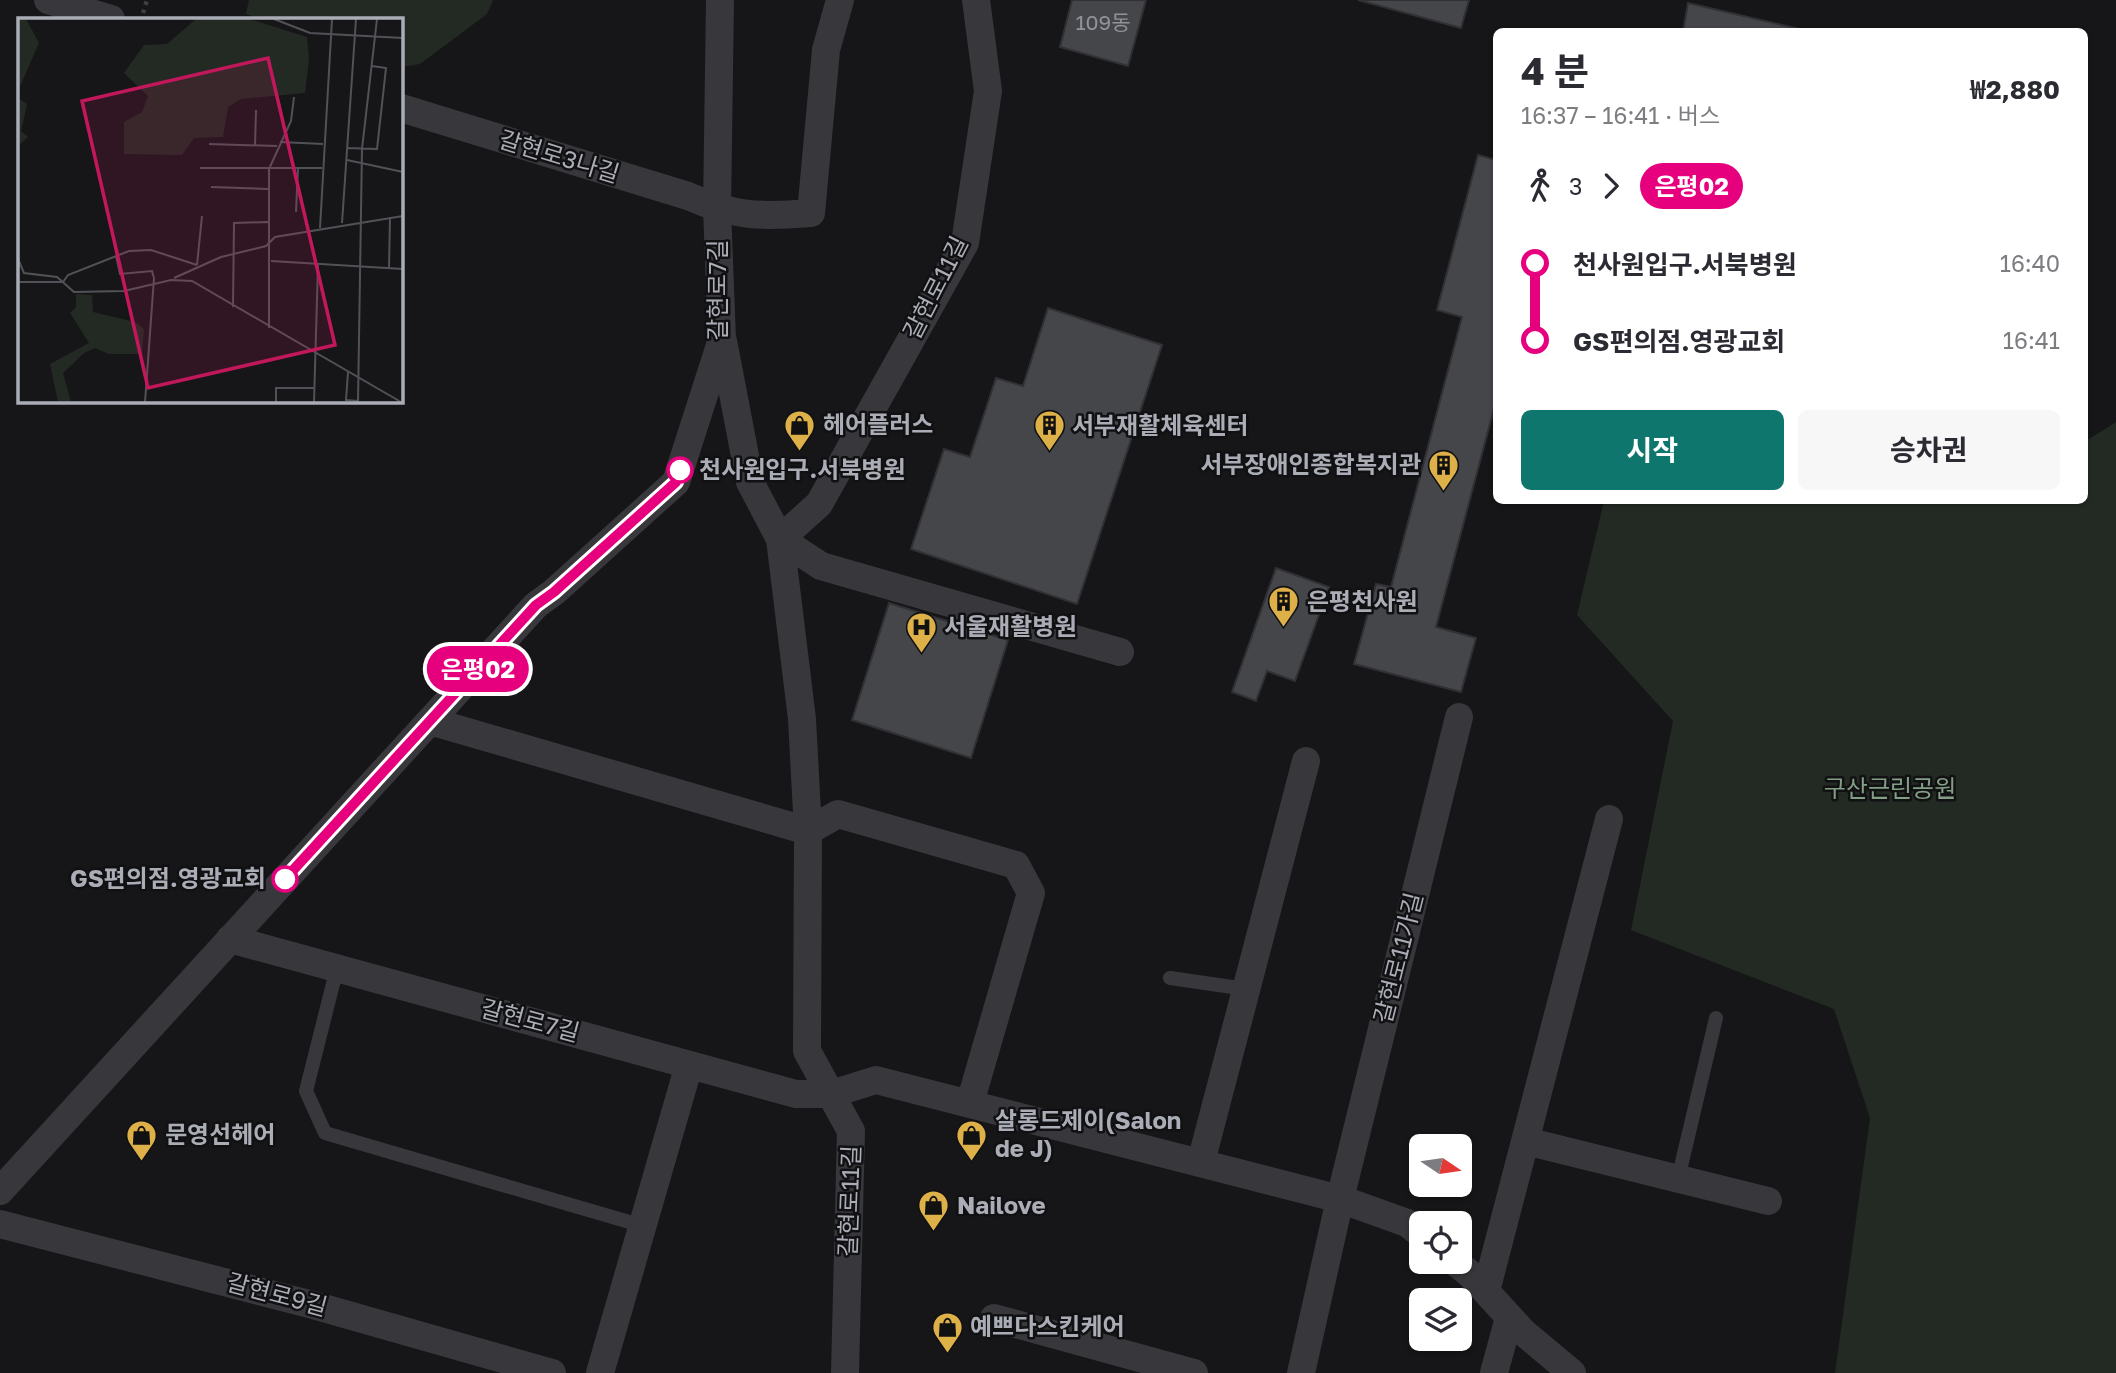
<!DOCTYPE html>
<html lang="ko">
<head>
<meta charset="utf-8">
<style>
	:root { --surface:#fff; --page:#f7f7f7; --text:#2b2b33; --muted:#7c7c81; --accent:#0f766e }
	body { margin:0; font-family:"Golos Text","Noto Sans KR",sans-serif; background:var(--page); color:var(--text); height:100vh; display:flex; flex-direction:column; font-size:26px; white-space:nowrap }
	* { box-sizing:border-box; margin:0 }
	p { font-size:23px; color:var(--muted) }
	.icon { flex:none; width:38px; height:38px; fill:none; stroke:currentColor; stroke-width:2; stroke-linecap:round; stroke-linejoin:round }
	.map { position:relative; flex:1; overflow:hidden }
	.drawer { position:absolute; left:1493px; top:28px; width:595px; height:476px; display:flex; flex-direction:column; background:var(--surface); border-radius:10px; box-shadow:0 2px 5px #0004 }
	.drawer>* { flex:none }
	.badge { padding:0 14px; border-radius:23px; font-size:24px; line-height:46px }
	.needle { width:46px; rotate:103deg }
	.buttons { position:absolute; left:1409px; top:1134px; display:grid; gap:14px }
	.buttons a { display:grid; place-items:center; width:63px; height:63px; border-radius:10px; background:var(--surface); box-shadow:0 2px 5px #0004; font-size:35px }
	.map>.badge { position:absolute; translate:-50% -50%; box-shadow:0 0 0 4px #fff }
	.legs { display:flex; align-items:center; gap:10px; height:77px; padding:0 28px; font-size:23px }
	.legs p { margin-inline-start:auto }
	.summary { display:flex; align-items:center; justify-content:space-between; height:119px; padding:0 28px }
	h1 { font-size:38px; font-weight:700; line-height:52px }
	.button { display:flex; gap:14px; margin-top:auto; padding:14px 28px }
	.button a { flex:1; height:80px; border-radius:10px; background:var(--accent); color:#fff; font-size:28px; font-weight:700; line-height:80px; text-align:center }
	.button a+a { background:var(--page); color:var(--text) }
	ul { padding:0 28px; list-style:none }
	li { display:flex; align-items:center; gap:24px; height:77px; font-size:26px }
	li i { display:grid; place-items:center; width:10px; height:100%; margin:0 9px; background:currentColor }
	li i::after { content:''; width:18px; height:18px; margin:-9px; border:5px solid; border-radius:50%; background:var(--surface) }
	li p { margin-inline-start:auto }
	li:first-child i { background:linear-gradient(#0000 50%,currentColor 0) }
	li:last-child i { background:linear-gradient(currentColor 50%,#0000 0) }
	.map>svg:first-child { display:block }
</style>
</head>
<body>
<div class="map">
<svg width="2116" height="1373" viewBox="0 0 2116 1373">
	<rect width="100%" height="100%" fill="#161618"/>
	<path fill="#232a24" d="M249 0H493L487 14 420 64 401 67V19H261L246 14Z
		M2116 422V1373H1835L1870 1118 1834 1009 1631 930 1673 721 1577 615 1604 501 2084 500V442Z"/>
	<path fill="#45464a" stroke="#313034" stroke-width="2" d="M1072 0H1146L1128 66 1060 47Z
		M1358 0H1469L1461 28Z
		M1688 3 1812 32H1683Z
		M1478 155 1496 160V401L1436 627 1476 638 1461 692 1354 664 1376 584 1391 587 1462 317 1437 310Z
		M1048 308 1162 345 1077 604 911 549 944 449 970 457 996 378 1023 386Z
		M1276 568 1329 587 1295 681 1267 671 1256 701 1232 692Z
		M889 603 1008 640 971 758 852 720Z"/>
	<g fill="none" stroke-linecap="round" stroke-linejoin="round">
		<path stroke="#3e3f43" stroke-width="4.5" stroke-dasharray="3.5 5" stroke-linecap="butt" d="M143 13 147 0"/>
		<path stroke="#38383c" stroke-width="14" d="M337 968 306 1091 325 1133 643 1226
			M1170 978 1246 989
			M1678 1179 1716 1018"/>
		<path stroke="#38383c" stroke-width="28" d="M48 0 111 19
			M401 108 688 196C735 217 760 217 811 213L826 50 840 0
			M723 341 750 482 780 539 802 719 808 831 807 1051 851 1131 845 1373
			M780 539 819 504 965 243 988 91 976 0
			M780 539 821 566 1120 652
			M430 721 808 831
			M808 831 838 814 1016 865 1031 893 970 1103
			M230 939 796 1094H831L876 1080 1340 1199 1407 1223 1421 1234
			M1526 1141 1768 1201
			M1201 1162 1306 761
			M0 1191 536 605 554 592 676 482 722 339 717 209 720 0
			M0 1224 313 1305 552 1373
			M1455 1262 1470 1274 1523 1332 1572 1373
			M1486 1291 1609 819
			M994 1318 1194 1373
			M600 1373 689 1065
			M1301 1373 1340 1199 1459 717
			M1494 1373 1509 1318"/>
	</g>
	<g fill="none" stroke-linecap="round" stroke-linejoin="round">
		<defs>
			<path id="line-1" d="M285 879 536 605 554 592 676 482 680 470"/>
		</defs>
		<use href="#line-1" stroke="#fff" stroke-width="16"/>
		<use href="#line-1" stroke="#e6007e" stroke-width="10"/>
	</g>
	<defs>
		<symbol id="shop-pin" viewBox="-11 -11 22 30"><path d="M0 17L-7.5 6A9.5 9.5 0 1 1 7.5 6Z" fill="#deb048" stroke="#111113"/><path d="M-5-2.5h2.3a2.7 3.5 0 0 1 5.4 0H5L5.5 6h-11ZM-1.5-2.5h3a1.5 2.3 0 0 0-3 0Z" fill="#111"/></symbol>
		<symbol id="building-pin" viewBox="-11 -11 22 30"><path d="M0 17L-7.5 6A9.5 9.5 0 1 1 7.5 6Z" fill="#deb048" stroke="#111113"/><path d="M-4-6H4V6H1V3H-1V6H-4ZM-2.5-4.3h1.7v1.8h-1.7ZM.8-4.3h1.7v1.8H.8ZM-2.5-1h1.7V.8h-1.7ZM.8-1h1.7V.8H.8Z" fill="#111"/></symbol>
		<symbol id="hospital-pin" viewBox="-11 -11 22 30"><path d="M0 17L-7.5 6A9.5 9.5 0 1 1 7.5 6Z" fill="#deb048" stroke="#111113"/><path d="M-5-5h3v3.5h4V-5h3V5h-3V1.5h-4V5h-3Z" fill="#111"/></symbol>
	</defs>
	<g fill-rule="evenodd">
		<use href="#shop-pin" x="782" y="408" width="35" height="47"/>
		<use href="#building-pin" x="1032" y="408" width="35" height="47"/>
		<use href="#building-pin" x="1426" y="448" width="35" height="47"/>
		<use href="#building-pin" x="1266" y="584" width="35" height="47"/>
		<use href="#hospital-pin" x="904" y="610" width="35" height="47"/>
		<use href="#shop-pin" x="124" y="1118" width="35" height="47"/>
		<use href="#shop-pin" x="954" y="1118" width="35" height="47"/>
		<use href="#shop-pin" x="916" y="1188" width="35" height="47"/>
		<use href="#shop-pin" x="930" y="1310" width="35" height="47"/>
	</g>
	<g fill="#fff" stroke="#e6007e" stroke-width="3.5">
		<circle cx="680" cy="470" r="12"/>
		<circle cx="285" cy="879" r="12"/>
	</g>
	<g text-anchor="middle" stroke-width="5" stroke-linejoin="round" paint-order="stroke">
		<g font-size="21" fill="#91939b">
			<text x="1103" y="30">109동</text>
		</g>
		<g font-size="24" fill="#aaadb6" stroke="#111113">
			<text transform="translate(559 157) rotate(17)" y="8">갈현로3나길</text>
			<text transform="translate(936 288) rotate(-63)" y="8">갈현로11길</text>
			<text transform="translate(718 290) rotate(-90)" y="8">갈현로7길</text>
			<text transform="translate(1399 958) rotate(-76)" y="8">갈현로11가길</text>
			<text transform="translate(530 1021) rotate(15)" y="8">갈현로7길</text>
			<text transform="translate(850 1201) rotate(-88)" y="8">갈현로11길</text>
			<text transform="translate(277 1295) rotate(15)" y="8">갈현로9길</text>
		</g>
		<g font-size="24" font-weight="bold" fill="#aaadb6" stroke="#111113" text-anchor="start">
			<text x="823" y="433">헤어플러스</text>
			<text x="1072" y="434">서부재활체육센터</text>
			<text x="1421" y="473" text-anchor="end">서부장애인종합복지관</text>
			<text x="1307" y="610">은평천사원</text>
			<text x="944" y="635">서울재활병원</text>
			<text x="995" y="1129">살롱드제이(Salon<tspan x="995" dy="28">de J)</tspan></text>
			<text x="165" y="1143">문영선헤어</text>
			<text x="957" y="1214">Nailove</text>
			<text x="970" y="1335">예쁘다스킨케어</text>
		</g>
		<g font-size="24" font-weight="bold" fill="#aaadb6" stroke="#111113" text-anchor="start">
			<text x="699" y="478">천사원입구.서북병원</text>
			<text x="266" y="887" text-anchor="end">GS편의점.영광교회</text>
		</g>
		<g font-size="24" fill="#839f85" stroke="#111113">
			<text x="1890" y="797">구산근린공원</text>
		</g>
	</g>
	<g transform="translate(18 18)">
		<rect width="385" height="385" fill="#161618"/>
		<path d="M0 1H8L21 25 0 73ZM178 1H231L289 19 291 41 287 75 223 81 210 89 205 119 176 120 164 137 106 136V104L124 94 130 78 106 55 126 27 149 26ZM0 80 9 86 3 113 10 119 0 128ZM58 276 74 277 75 294 117 304 126 311 124 336H91L77 330 66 335 45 355 53 384H40L32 346 71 325 52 295 58 289Z" fill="#232a24"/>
		<path fill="none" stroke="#515257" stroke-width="2" d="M256 1 292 15 385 20M262 124 305 126M191 126 259 128M237 127 238 92M330 130 359 131 368 50 354 48M329 142 385 154M182 150H304M193 169 250 171M278 194 280 150M324 205 338 1M302 210 314 1M98 238 102 256 134 253 136 260 127 384M0 241 6 255 39 259 56 274 106 273 153 262 174 263 383 384M253 243 385 251M179 247 184 198M371 250 372 199M156 260 203 239 248 228 257 219 385 198M0 264H45M45 264 50 257 111 233 133 232 179 247M215 289 216 205 250 204M251 310V151L273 103 276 79M330 354 328 382 340 383M258 384V370H296M296 384 300 246M340 384 344 131 359 1"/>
		<path fill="#c2185b" fill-opacity="0.15" stroke="#c2185b" stroke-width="3.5" d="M250 40 317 327 130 370 64 83Z"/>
		<rect width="385" height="385" fill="none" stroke="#aaadb6" stroke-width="3.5"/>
	</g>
</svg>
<div class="buttons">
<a><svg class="needle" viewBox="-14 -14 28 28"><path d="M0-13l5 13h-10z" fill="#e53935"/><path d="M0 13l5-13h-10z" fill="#7c7c81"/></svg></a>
<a><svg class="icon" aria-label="locate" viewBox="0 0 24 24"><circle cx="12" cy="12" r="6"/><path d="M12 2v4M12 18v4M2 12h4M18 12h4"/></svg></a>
<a><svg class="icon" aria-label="layers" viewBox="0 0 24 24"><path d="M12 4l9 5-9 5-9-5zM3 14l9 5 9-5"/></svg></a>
</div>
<b class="badge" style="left:478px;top:669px;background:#e6007e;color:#fff">은평02</b>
<section class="drawer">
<div class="summary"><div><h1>4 분</h1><p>16:37 – 16:41 · 버스</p></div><b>₩2,880</b></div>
<div class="legs"><svg class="icon" aria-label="walk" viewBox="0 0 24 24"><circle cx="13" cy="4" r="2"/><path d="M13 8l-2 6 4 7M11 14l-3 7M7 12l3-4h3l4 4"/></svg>3<svg class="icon" aria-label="forward" viewBox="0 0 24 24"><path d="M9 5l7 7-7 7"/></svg><b class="badge" style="background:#e6007e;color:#fff">은평02</b></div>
<ul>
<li><i style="color:#e6007e"></i><b>천사원입구.서북병원</b><p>16:40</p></li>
<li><i style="color:#e6007e"></i><b>GS편의점.영광교회</b><p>16:41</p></li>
</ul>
<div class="button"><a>시작</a><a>승차권</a></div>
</section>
</div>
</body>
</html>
